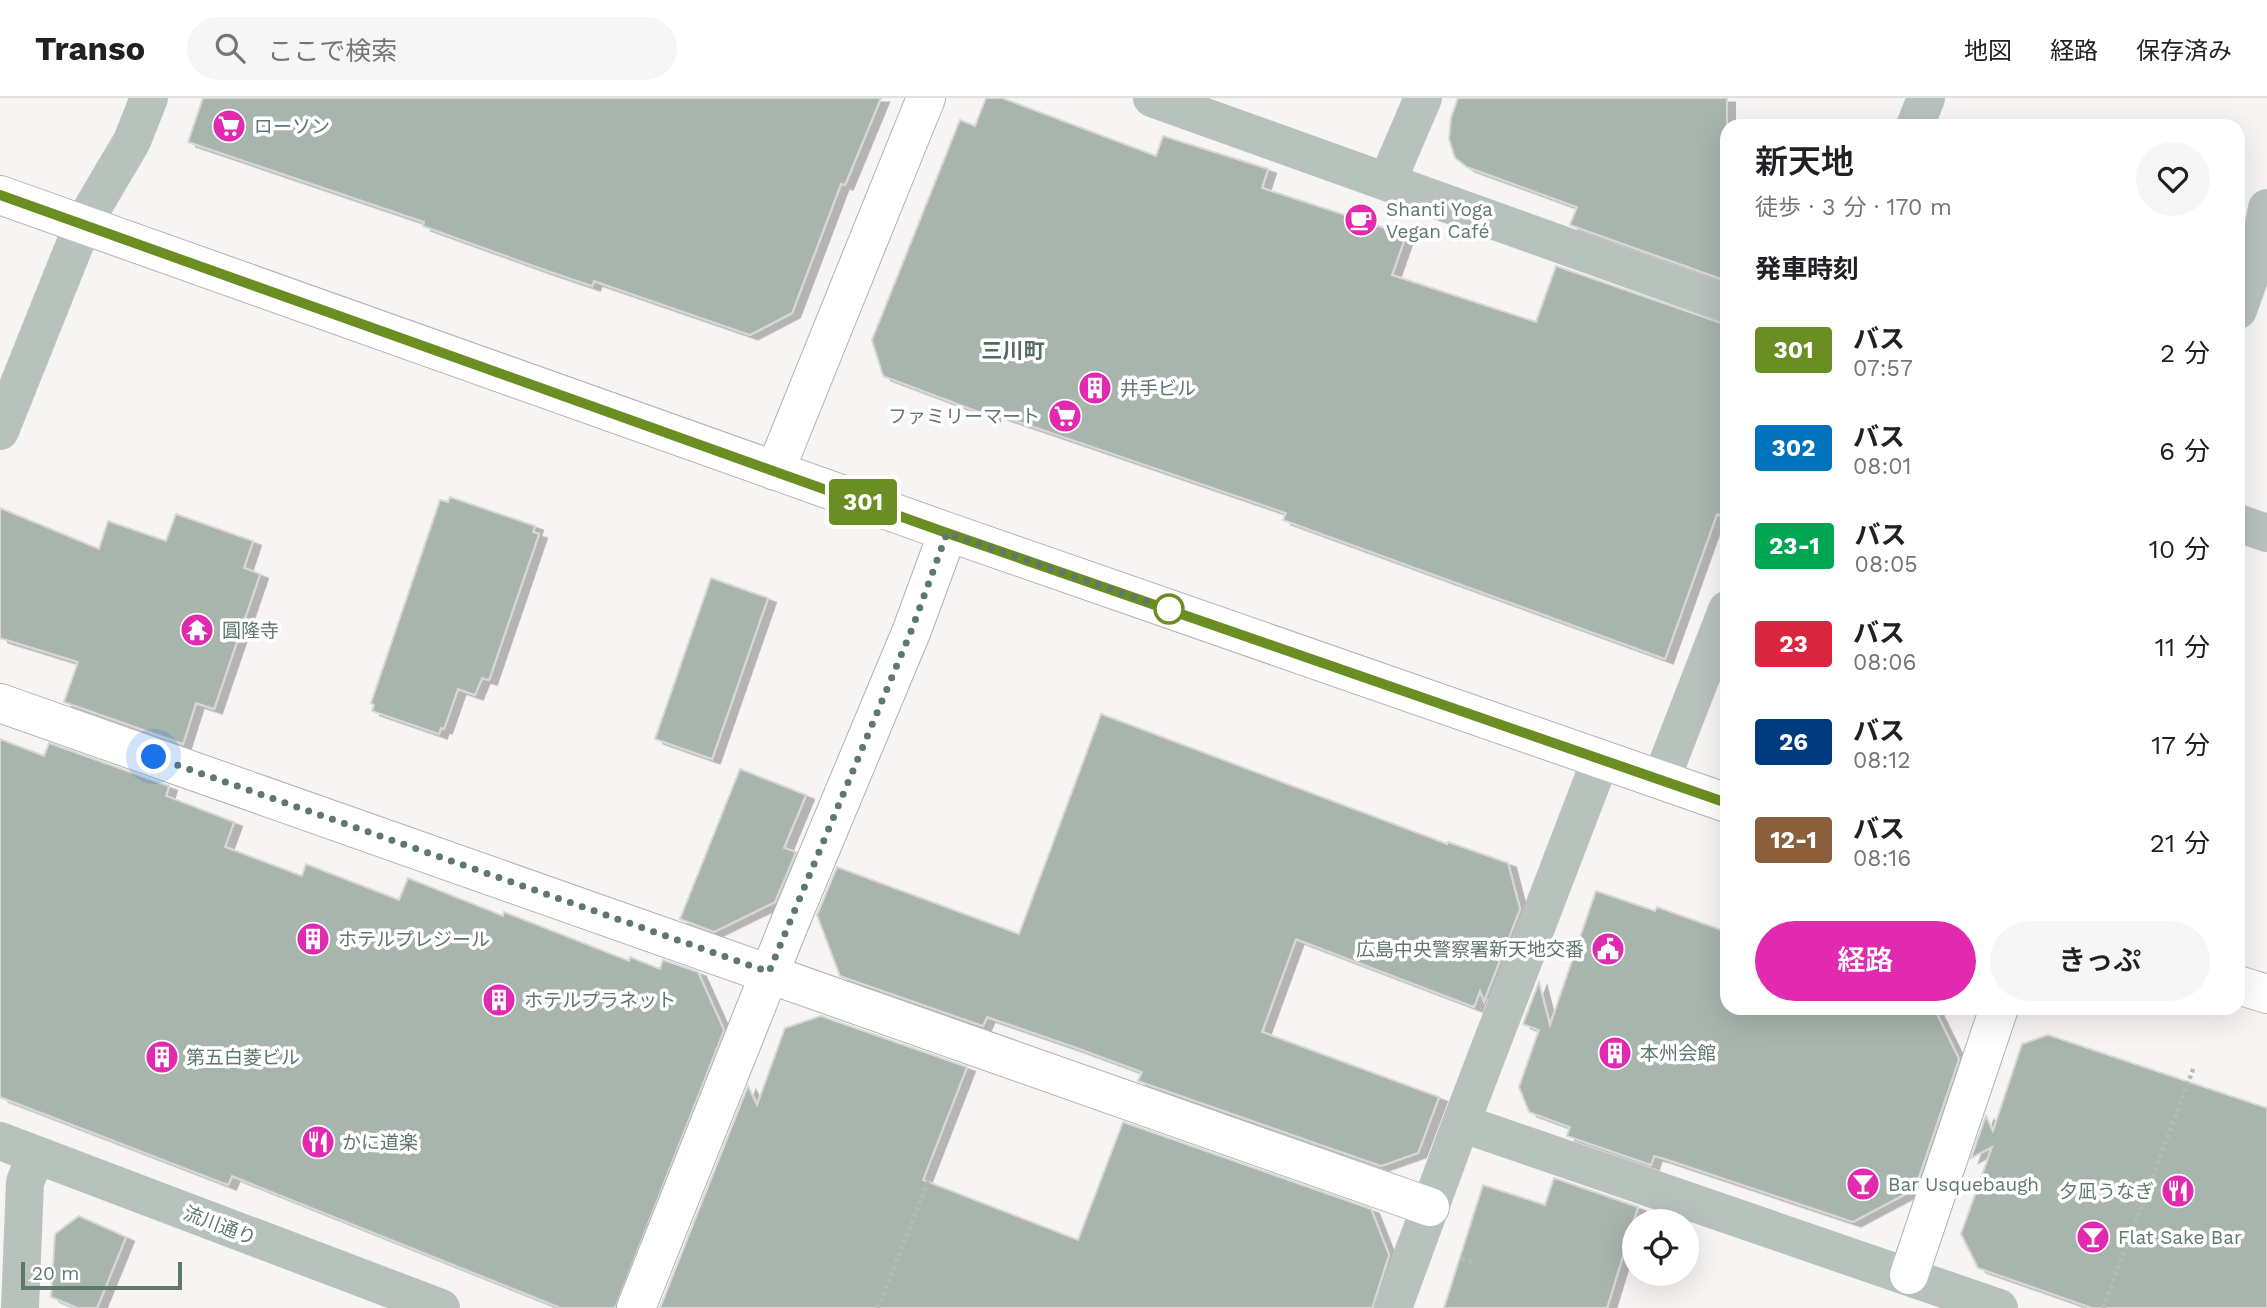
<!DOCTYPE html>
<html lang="ja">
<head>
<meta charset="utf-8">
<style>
	:root { --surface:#fff; --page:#f6f6f6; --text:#202124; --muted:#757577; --line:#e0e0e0; --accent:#e12ab0 }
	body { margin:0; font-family:"Work Sans","Noto Sans JP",sans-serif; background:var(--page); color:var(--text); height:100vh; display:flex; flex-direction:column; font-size:26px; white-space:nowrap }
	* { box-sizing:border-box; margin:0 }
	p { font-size:23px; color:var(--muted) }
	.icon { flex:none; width:38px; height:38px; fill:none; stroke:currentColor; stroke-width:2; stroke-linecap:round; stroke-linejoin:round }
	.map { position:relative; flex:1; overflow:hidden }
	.side { position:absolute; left:1720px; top:21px; width:525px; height:896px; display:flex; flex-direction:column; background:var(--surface); border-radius:21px; box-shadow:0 7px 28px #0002 }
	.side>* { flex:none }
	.badge { padding:0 14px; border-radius:5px; font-size:24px; line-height:46px }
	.buttons { position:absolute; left:1622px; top:1111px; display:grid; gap:14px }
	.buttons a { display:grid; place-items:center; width:77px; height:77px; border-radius:50%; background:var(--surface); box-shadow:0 7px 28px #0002; font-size:35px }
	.scale { position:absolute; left:21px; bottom:18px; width:161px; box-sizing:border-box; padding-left:7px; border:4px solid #5e796b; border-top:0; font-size:19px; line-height:24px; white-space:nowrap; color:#5e796b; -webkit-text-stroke:5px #fff; paint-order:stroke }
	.you { position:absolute; width:35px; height:35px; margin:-18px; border:5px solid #fff; border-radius:50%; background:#1a73e8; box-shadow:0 0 0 10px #1a73e833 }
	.map>.badge { position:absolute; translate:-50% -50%; box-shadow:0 0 0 4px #fff }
	h2 { padding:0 35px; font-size:26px; line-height:63px }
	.round { display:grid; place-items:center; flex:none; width:74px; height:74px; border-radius:37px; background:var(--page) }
	.head { display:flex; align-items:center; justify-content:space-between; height:119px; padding:0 35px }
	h1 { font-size:33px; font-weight:600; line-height:52px }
	.cta { display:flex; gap:14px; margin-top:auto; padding:14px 35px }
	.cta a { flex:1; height:80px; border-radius:42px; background:var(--accent); color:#fff; font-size:28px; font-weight:600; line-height:80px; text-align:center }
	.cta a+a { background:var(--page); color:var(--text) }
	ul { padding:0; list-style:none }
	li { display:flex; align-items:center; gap:21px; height:98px; padding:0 35px }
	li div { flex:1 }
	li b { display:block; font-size:26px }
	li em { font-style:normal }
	li .badge { min-width:77px; font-weight:700; text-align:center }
	header { display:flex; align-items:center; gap:42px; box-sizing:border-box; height:98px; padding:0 35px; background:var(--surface); border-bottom:2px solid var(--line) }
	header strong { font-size:33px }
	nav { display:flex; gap:38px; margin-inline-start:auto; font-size:24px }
	.search { width:490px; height:63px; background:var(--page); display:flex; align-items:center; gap:18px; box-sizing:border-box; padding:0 24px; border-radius:38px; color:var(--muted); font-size:26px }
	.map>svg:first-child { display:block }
</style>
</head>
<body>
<header>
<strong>Transo</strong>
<div class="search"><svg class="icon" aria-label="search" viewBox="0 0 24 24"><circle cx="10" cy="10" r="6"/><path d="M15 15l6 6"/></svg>ここで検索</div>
<nav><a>地図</a><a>経路</a><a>保存済み</a></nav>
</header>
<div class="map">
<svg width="2267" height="1210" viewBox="0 0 2267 1210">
	<defs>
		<filter id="shadow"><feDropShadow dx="8" dy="4.5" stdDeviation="0" flood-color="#0004"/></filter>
	</defs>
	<rect width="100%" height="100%" fill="#f7f4f4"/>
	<path fill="#a7b5ad" stroke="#d8d6d6" stroke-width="2" filter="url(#shadow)" d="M203 0H881L845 87 841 86 792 215 750 237 594 183 592 188 542 171 423 128 424 124 188 44Z
		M986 0H1002L1156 58 1163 38 1268 71 1262 90 1406 137 1392 177 1536 224 1556 168 1727 227V420L1717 416 1665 561 1283 422 1286 415 993 315 992 319 883 278 872 242 960 22 975 28Z
		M1458 0H1727V183L1570 127 1577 109 1467 69 1455 60 1449 41 1451 20Z
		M450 399 535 428 533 434 539 436 489 582 482 580 475 597 458 591 444 631 441 630 439 636 372 613 374 607 371 605 440 402 448 404Z
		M0 410 99 451 108 423 166 443 176 416 253 443 244 470 260 476 214 611 196 605 183 646 64 604 78 564 0 540Z
		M711 480 768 500 712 661 655 641Z
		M1101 616 1447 746 1448 744 1508 765 1520 811 1484 903 1480 893 1474 909 1296 841 1262 934 1439 999 1418 1055 1381 1068 1138 983 1142 974 1077 950 987 919 983 928 840 878 817 817 837 769 1019 836Z
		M0 641 44 658 49 645 169 688 166 698 234 724 225 749 302 778 306 766 399 802 408 780 503 818 504 814 629 863 630 859 660 871 663 862 698 874 724 932 615 1210H561L232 1078 228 1087 0 999Z
		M740 671 806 697 784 750 796 754 775 804 714 834 680 821Z
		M1596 793 1655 813 1657 809 1727 834V910H1934L1959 961 1915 1091 1853 1124 1662 1060 1654 1058 1651 1067 1567 1038 1570 1029 1529 1014 1519 989 1539 932 1523 926 1539 884 1550 927Z
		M821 918 967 969 923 1082 1078 1142 1123 1024 1371 1111 1389 1157 1372 1210H660L748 988 757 1007 785 930Z
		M2048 937 2267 1010V1210H2092L1978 1170 1961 1136 1992 1049 1971 1060 1986 1018 1993 1033 2022 946Z
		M1554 1080 1638 1109 1607 1210H1444L1483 1087 1545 1107Z
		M79 1118 126 1139 97 1210H78L51 1199 55 1136Z"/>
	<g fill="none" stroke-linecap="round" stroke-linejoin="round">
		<defs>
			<path id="secondary" d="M0 97 948 434 1727 705
				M775 373 926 0
				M0 605 1430 1109
				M2238 887 2267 896
				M1909 1177 1999 910
				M636 1210 788 829 912 532 948 434"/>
		</defs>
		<use href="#secondary" stroke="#abb7b1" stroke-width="40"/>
		<path stroke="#b4bbb7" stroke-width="4.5" stroke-dasharray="3.5 3.5" stroke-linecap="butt" d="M1462 1161 1473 1164
			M878 1210 964 993
			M2103 1210 2194 969"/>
		<path stroke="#b8c2bd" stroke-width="38" d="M1152 0 1727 206
			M1915 28 1926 0
			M1387 84 1423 0
			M2238 212 2258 156 2267 110
			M0 333 83 126 132 43 149 0
			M2238 425 2267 435
			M1661 682 1727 512
			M1461 1025 1999 1210
			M0 1043 441 1210
			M20 1210 25 1084 36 1057
			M1393 1210 1461 1025 1600 663"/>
		<use href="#secondary" stroke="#fff" stroke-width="38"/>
	</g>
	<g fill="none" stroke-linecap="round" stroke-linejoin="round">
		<defs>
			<path id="line" d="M0 97 947 435 1727 705"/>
		</defs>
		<use href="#line" stroke="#fff" stroke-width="16"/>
		<use href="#line" stroke="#6b8e23" stroke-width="10"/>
		<path stroke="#5e796b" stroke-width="7" stroke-dasharray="0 12.6" d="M154 659 769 874 912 531 947 435 1169 511"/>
	</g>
	<defs>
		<symbol id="supermarket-disc" viewBox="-11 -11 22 22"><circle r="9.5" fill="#e12ab0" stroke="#fff"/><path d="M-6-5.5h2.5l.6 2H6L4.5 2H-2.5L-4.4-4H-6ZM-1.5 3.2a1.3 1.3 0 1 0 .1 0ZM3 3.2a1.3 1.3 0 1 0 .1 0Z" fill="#fff"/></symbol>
		<symbol id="cafe-disc" viewBox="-11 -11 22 22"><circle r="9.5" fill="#e12ab0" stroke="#fff"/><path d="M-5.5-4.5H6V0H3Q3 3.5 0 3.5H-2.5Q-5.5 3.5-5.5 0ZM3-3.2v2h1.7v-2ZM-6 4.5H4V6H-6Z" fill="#fff"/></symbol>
		<symbol id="building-disc" viewBox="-11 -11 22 22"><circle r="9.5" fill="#e12ab0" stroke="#fff"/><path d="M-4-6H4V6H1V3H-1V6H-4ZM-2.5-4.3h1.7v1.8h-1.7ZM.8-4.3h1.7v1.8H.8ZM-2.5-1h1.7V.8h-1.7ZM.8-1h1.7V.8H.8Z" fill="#fff"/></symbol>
		<symbol id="temple-disc" viewBox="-11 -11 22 22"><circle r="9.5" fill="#e12ab0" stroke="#fff"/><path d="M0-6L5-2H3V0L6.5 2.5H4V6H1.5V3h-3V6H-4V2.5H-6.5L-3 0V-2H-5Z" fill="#fff"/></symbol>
		<symbol id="civic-disc" viewBox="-11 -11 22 22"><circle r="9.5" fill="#e12ab0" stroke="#fff"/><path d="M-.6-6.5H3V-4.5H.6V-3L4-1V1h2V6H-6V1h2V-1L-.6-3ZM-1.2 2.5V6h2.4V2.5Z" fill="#fff"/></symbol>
		<symbol id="restaurant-disc" viewBox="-11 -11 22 22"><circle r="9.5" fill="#e12ab0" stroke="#fff"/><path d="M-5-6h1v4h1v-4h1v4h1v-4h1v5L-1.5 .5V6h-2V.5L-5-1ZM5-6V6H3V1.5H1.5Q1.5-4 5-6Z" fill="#fff"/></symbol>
		<symbol id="bar-disc" viewBox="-11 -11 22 22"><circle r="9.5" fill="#e12ab0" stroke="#fff"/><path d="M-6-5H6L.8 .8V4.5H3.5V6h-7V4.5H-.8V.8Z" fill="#fff"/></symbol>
	</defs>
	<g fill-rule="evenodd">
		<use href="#supermarket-disc" x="210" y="9" width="38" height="38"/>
		<use href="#cafe-disc" x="1342" y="103" width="38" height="38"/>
		<use href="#building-disc" x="1076" y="271" width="38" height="38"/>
		<use href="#supermarket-disc" x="1046" y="299" width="38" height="38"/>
		<use href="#temple-disc" x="178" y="513" width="38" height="38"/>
		<use href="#building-disc" x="294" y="822" width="38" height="38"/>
		<use href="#civic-disc" x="1589" y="832" width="38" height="38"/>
		<use href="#building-disc" x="480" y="883" width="38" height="38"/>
		<use href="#building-disc" x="1596" y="936" width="38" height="38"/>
		<use href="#building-disc" x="143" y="940" width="38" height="38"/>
		<use href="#restaurant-disc" x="299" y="1025" width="38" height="38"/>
		<use href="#bar-disc" x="1844" y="1067" width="38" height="38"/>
		<use href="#restaurant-disc" x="2159" y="1074" width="38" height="38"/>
		<use href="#bar-disc" x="2074" y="1120" width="38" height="38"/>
	</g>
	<circle fill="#fff" stroke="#6b8e23" stroke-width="3.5" cx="1169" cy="511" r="14"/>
	<g text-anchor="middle" stroke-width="7" stroke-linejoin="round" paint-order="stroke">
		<g font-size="19" fill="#5e796b" stroke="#fff" text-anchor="start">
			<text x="254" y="35">ローソン</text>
			<text x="1386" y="118">Shanti Yoga<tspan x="1386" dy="22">Vegan Café</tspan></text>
			<text x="1120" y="297">井手ビル</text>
			<text x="1040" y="325" text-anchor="end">ファミリーマート</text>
			<text x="222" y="539">圓隆寺</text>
			<text x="338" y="848">ホテルプレジール</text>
			<text x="1584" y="858" text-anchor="end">広島中央警察署新天地交番</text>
			<text x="524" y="909">ホテルプラネット</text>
			<text x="1640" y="962">本州会館</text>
			<text x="186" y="966">第五白菱ビル</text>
			<text x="342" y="1051">かに道楽</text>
			<text x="1888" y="1093">Bar Usquebaugh</text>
			<text x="2154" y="1100" text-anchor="end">夕凪うなぎ</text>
			<text x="2118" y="1146">Flat Sake Bar</text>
		</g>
		<g font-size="19" fill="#5e796b" stroke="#fff">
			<text transform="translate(220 1127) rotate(21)" y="7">流川通り</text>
		</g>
		<g font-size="21" font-weight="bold" fill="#546a5e" stroke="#fff">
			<text x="1013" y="260">三川町</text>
		</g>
	</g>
</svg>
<div class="buttons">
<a><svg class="icon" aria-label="locate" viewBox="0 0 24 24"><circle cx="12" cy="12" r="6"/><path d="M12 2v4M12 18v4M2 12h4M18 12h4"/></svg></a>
</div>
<div class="scale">20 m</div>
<div class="you" style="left:154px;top:659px"></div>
<b class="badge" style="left:863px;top:404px;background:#6b8e23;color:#fff">301</b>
<section class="side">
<div class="head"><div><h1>新天地</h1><p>徒歩 · 3 分 · 170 m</p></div><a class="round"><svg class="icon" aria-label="heart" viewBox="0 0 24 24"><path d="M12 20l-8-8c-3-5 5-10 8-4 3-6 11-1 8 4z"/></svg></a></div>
<h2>発車時刻</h2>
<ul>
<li><span class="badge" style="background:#6b8e23;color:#fff">301</span><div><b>バス</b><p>07:57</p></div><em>2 分</em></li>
<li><span class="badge" style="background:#0072bc;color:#fff">302</span><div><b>バス</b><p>08:01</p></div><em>6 分</em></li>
<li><span class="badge" style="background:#00a651;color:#fff">23-1</span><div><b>バス</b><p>08:05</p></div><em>10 分</em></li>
<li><span class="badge" style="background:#d7263d;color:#fff">23</span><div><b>バス</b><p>08:06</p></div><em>11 分</em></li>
<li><span class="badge" style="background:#003b80;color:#fff">26</span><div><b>バス</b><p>08:12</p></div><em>17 分</em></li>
<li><span class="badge" style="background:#8b5e3c;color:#fff">12-1</span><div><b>バス</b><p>08:16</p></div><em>21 分</em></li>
</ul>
<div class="cta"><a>経路</a><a>きっぷ</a></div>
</section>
</div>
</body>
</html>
